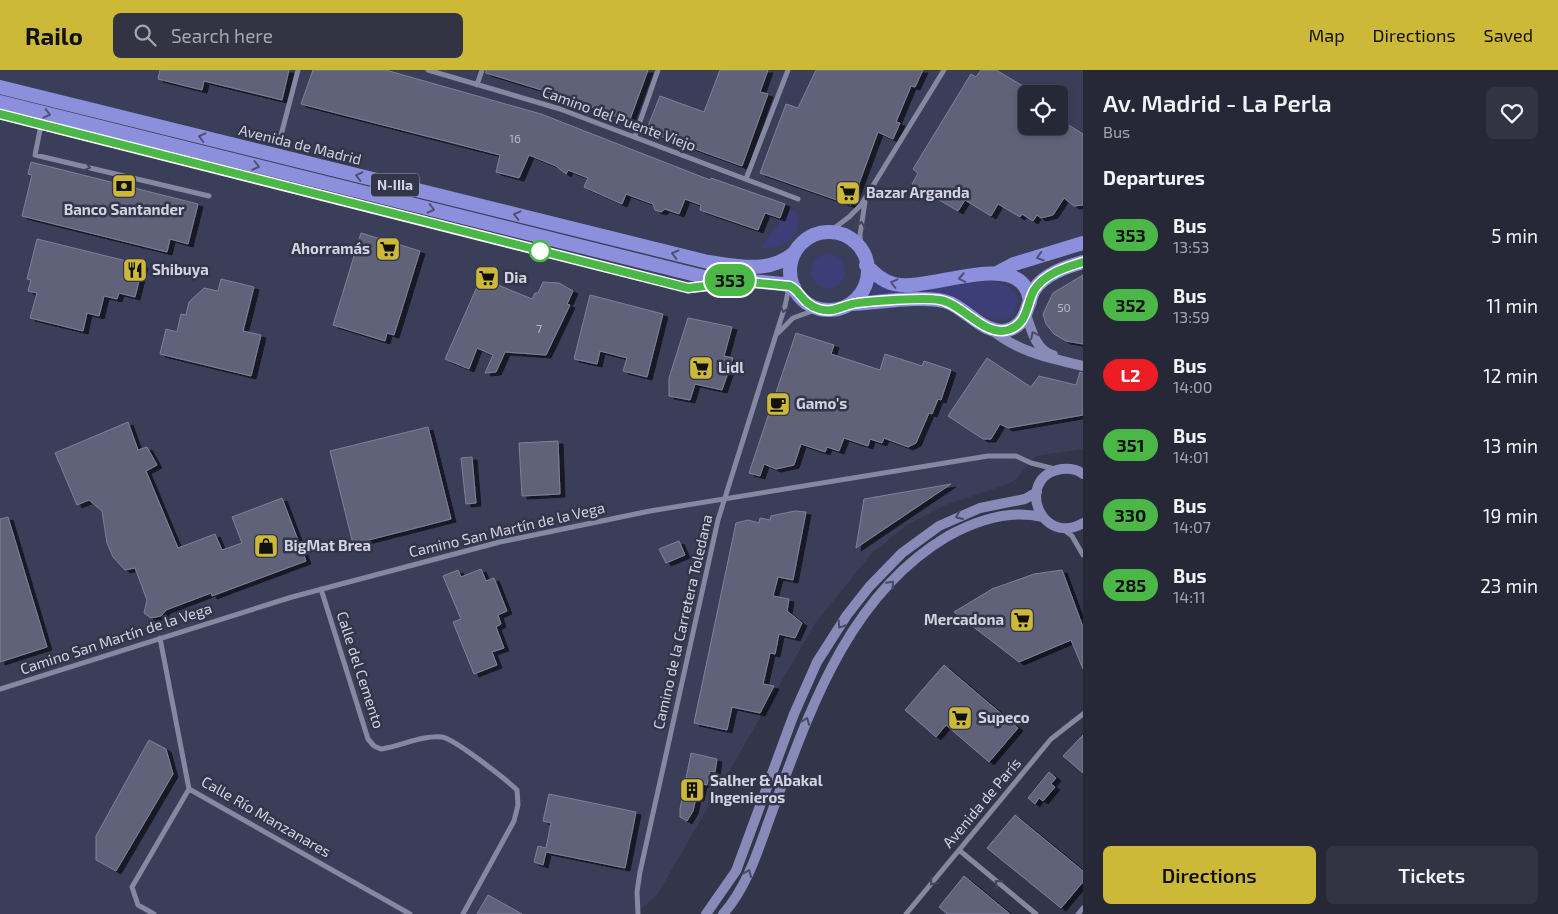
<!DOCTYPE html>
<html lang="en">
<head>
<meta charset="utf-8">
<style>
	:root { --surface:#262838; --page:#323443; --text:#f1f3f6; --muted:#a4a6ae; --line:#424453; --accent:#cdb938 }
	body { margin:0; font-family:"Exo 2",sans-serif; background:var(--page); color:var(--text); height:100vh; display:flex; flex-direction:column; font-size:19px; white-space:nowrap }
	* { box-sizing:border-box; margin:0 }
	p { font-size:16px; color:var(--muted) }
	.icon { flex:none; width:28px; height:28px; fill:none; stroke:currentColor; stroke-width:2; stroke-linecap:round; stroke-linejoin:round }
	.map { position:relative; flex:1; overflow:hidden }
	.side { display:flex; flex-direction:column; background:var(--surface); width:475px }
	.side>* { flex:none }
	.badge { padding:0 10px; border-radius:16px; font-size:18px; line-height:32px }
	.buttons { position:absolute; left:1018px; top:15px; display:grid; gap:10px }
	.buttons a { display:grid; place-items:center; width:50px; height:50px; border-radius:8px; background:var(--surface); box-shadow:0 2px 8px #0003,0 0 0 1px var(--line); font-size:25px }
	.map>.badge { position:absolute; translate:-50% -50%; box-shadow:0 0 0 2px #fff }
	h2 { padding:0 20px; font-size:19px; line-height:45px }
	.round { display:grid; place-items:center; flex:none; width:52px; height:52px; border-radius:8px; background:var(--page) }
	.overview { display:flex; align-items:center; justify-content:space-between; height:85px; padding:0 20px }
	h1 { font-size:24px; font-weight:600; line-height:38px }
	.action { display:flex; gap:10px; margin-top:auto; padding:10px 20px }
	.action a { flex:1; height:58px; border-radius:8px; background:var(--accent); color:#111; font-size:20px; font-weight:600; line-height:58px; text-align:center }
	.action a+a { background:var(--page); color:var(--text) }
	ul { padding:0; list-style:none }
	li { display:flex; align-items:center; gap:15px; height:70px; padding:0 20px }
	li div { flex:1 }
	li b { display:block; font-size:19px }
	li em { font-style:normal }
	li .badge { min-width:55px; font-weight:700; text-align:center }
	header { display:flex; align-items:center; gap:30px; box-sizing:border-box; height:70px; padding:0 25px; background:var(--accent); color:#111 }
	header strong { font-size:24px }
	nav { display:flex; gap:28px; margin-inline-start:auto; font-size:18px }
	.search { width:350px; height:45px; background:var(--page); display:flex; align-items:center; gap:12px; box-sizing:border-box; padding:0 18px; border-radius:8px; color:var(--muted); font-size:19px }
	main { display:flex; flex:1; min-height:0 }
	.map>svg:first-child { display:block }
</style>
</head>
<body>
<header>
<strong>Railo</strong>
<div class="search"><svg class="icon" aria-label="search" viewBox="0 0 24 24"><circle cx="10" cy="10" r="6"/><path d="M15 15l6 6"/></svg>Search here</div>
<nav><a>Map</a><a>Directions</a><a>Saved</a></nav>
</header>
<main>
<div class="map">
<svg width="1083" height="844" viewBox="0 0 1083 844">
	<defs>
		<filter id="shadow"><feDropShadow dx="5" dy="3" stdDeviation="0" flood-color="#0009"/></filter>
	</defs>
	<rect width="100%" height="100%" fill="#33354b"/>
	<path fill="#3b3e59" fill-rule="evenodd" d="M0 0H1083V379L1036 386 1016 409 1008 414 945 435 907 455 873 482 816 552 657 825 635 844H0ZM1026 24H1059V56H1026Z"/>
	<path fill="#3d3e77" d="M795 140C806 166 784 180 760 178L789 141Z
		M811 201a17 17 0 1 1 34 0a17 17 0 1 1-34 0Z
		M978 211C998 211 1008 210 1018 229L1012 247C988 258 968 231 947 224L871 226 875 214 890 220Z"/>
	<path fill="#60627a" stroke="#7e819a" filter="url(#shadow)" d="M160 0H289L282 30 204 11 202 20 158 9Z
		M313 0H386L396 3 541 44 710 110 711 108 785 134 780 148 765 143 758 160 700 140 701 135 685 129 679 144 665 139 661 142 655 140 653 134 626 124 622 134 584 117 588 108 568 100 566 104 556 96 529 85 519 108 496 102 500 85 301 34Z
		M486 0H648L629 52 568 28 486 3Z
		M720 0H768L760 22 768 24 742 96 646 61 660 26 704 42Z
		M816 0H923L915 17 911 16 896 52 900 53 893 69 878 62 851 135 760 103 786 34 798 38Z
		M981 0H996L1023 16 1021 18 1026 21V56H1059V49L1083 64V135L1074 136 1064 128 1053 145 1041 148 1037 145 1033 151 1022 144 1020 147 998 134 991 146 965 130 958 141 912 114 918 103 913 99 971 4 976 7Z
		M31 92 198 134 188 174 170 169 167 182 22 146 32 105 28 104Z
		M361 163 420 181 394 265 387 263 385 271 333 255Z
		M37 169 143 195 135 227 119 223 117 229 104 226 99 246 87 243 83 261 30 248 37 223 28 221 31 210 27 209Z
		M1083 205V274L1066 271 1054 264 1046 254 1043 244 1053 223Z
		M481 208 532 229 535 223H538L543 212 559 213 573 221 567 234 570 235 546 285 505 282 496 302 485 303 493 285 477 278 469 299 445 289Z
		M221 209 254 217 243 261 261 265 251 306 160 284 166 259 177 262 181 244 186 245 189 232 204 218 218 221Z
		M590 225 663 244 647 307 623 301 627 288 600 281 597 294 574 289Z
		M688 248 732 257 724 286 733 288 722 320 695 314 690 330 669 326V308Z
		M796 263 834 275 831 284 880 300 885 284 922 296 924 291 951 300 941 330 938 329 932 344 929 343 916 373 908 377 884 368 882 373 870 369 868 376 844 368 839 381 827 377 825 382 801 374 794 395 776 399 764 394 760 406 749 403Z
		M987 288 1031 317 1039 306 1076 315 1080 302 1083 303V345L1008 358 1000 354 991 369H983L948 346Z
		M128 352 138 380 147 377 157 395 146 401 178 478 215 464 222 480 242 473 232 447 282 428 306 491 212 526 211 523 166 540 161 546 151 548 144 543 147 530 135 498 125 500 113 487 107 473 102 441 89 430 77 435 55 383Z
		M428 357 451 449 353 474 330 381Z
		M558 371 560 424 522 426 519 373Z
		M472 387 476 433 466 434 461 388Z
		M951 414 856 478 864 429Z
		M795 441 806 442 793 510 778 507 773 526 789 529 787 541 802 553 795 568 779 564 775 584 770 583 763 614 774 616 760 643 732 637 727 660 694 653 736 453 748 450 759 453 760 448 770 450 771 446Z
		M8 447 47 577 0 592V449Z
		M679 471 685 485 666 493 659 479Z
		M481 499 486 511 494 508 507 541 498 545 501 554 496 557 504 578 492 582 497 595 474 604 453 552 461 549 443 506 458 500 461 507Z
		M1062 500 1083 557V599L1071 570 1019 592 954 542 992 519 1034 504Z
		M944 595 1018 658 989 692 946 655 936 667 905 640Z
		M1083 665V703L1063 686Z
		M149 670 166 679 173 704 116 801 96 790V766Z
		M691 683 717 689 715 702 710 701 707 715 702 714 699 728H696L693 741 687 751 680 747V739Z
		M1049 702 1056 708 1051 714 1055 717 1043 731 1039 728 1035 734 1028 728Z
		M549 724 636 742 625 798 546 782 543 795 534 792 538 776 546 778 551 753 543 751Z
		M1015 745 1083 801V812L1061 838 987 778Z
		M964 806 1010 844H947L939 837Z
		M488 825 522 844H477Z"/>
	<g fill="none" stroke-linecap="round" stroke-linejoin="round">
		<path stroke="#8588a1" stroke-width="5" d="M428 0 560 39 798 129
			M477 15 482 0
			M41 55 35 85 209 126
			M635 66 658 0
			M279 73 298 0
			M746 109 788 0
			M829 162 849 147 861 135 944 0
			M861 182 860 165 865 132
			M778 263 793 248 818 239
			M1063 459 1072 466 1083 485
			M321 519 368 669 374 676 381 679C401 676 422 665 442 667 453 668 507 710 517 720L518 735 514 751 463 844
			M160 568 189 719 410 844
			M0 619 292 527 500 472 650 441 988 386H1016L1031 393 1055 399
			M959 780 1036 844
			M154 844 138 835 132 817 189 719
			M638 844 637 822 640 802 718 450 785 236 791 208
			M906 844 1051 669 1083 644
			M1078 844 1083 838"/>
		<path stroke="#888bb7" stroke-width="10" d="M1026 244C1031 259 1036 281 1053 285
			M992 260C1018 282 1050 288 1083 296
			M1083 404C1075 398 1066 398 1057 400 1016 411 1041 477 1083 453
			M706 844 736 801 794 644 817 592 847 545 869 517 902 483 939 456 980 438 1025 429 1037 422
			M723 844C748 816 759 777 772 742 810 640 848 525 948 466 977 450 1009 439 1042 447"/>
		<path stroke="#8c90dc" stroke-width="14" d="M0 17 708 192C737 196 770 204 794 183
			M0 32 704 207 783 214 794 217
			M790 201a39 39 0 1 1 78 0a39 39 0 1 1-78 0Z
			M866 195C874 203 882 211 894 214 930 223 1024 175 1030 232
			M997 203 1014 194 1083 173
			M851 234C877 233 928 224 950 233 968 241 987 266 1008 260 1028 254 1026 235 1034 220 1044 204 1066 197 1083 192"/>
	</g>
	<defs><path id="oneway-chevron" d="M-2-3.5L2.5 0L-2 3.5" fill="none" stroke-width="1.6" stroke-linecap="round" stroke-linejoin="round" transform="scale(1.25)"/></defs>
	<g stroke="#4e5076">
		<use href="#oneway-chevron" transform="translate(47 44) rotate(14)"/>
		<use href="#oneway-chevron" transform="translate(202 67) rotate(-166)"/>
		<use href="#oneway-chevron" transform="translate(256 96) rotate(14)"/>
		<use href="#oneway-chevron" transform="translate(359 106) rotate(-166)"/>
		<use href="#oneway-chevron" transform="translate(431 139) rotate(14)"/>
		<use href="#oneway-chevron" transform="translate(517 145) rotate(-166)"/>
		<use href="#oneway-chevron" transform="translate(675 184) rotate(-166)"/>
		<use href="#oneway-chevron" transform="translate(1040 187) rotate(164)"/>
		<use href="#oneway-chevron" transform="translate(962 208) rotate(170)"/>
		<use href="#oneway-chevron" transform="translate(894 213) rotate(-166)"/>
	</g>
	<g stroke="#43465c">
		<use href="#oneway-chevron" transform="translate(87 97) rotate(13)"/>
		<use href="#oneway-chevron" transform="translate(861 155) rotate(-82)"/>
		<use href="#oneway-chevron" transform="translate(784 239) rotate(108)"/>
		<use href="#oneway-chevron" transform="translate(933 812) rotate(129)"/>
		<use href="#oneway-chevron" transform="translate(998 813) rotate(-140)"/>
	</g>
	<g stroke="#484a66">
		<use href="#oneway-chevron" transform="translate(1034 265) rotate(-116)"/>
		<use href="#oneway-chevron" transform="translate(959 446) rotate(156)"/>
		<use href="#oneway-chevron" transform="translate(891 514) rotate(-46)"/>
		<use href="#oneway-chevron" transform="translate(841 555) rotate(122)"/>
		<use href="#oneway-chevron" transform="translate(806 651) rotate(-69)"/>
		<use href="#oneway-chevron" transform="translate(748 803) rotate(-66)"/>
	</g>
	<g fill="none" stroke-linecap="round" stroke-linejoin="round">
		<defs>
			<path id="line" d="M0 44 688 218 714 215 728 210 790 216C800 220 802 234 819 239 832 243 840 237 852 234 867 231 926 227 940 230 963 234 984 267 1008 260 1028 254 1026 235 1034 220 1044 204 1066 197 1083 192"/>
		</defs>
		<use href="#line" stroke="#fff" stroke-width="11"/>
		<use href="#line" stroke="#4ab747" stroke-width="8"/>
	</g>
	<defs>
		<symbol id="bank-square" viewBox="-11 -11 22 22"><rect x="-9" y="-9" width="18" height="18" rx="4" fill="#cdb938" stroke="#33354b"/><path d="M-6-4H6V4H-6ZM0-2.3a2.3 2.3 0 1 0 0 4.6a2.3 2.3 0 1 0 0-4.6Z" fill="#111"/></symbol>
		<symbol id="supermarket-square" viewBox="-11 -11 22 22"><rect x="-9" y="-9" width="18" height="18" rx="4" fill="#cdb938" stroke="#33354b"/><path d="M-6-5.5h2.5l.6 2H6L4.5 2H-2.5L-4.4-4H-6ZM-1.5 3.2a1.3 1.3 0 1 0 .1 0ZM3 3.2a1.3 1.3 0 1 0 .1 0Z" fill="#111"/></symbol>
		<symbol id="restaurant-square" viewBox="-11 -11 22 22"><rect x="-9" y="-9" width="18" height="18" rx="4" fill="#cdb938" stroke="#33354b"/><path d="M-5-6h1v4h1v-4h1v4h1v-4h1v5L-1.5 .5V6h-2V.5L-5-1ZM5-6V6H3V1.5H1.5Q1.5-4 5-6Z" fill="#111"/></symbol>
		<symbol id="cafe-square" viewBox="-11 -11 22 22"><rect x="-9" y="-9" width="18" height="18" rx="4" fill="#cdb938" stroke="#33354b"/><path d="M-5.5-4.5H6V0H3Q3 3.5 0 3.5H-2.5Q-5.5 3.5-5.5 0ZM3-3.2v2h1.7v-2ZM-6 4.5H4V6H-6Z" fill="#111"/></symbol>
		<symbol id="shop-square" viewBox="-11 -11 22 22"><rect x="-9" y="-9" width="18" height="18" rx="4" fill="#cdb938" stroke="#33354b"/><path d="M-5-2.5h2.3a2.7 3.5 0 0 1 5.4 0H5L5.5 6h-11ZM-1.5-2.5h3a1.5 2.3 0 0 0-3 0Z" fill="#111"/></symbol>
		<symbol id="building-square" viewBox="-11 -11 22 22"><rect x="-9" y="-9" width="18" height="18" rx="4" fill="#cdb938" stroke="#33354b"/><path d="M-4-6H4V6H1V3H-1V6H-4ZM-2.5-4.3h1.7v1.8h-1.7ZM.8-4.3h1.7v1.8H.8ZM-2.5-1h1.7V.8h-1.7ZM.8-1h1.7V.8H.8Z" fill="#111"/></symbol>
	</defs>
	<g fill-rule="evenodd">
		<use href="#bank-square" x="110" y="102" width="28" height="28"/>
		<use href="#supermarket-square" x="834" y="109" width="28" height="28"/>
		<use href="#supermarket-square" x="374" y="165" width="28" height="28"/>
		<use href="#restaurant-square" x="121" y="186" width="28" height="28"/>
		<use href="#supermarket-square" x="473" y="194" width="28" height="28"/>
		<use href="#supermarket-square" x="687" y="284" width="28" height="28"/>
		<use href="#cafe-square" x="764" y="320" width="28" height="28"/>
		<use href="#shop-square" x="252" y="462" width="28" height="28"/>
		<use href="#supermarket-square" x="1008" y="536" width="28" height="28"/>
		<use href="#supermarket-square" x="946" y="634" width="28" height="28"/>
		<use href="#building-square" x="678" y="706" width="28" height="28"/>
	</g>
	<circle fill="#fff" stroke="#4ab747" stroke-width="2.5" cx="540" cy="181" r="10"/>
	<g text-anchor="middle" stroke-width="5" stroke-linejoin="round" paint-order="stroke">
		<g font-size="12" fill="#b6b7c7">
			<text x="515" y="73">16</text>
			<text x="1064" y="242">50</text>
			<text x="539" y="263">7</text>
		</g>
		<rect fill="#33354b" stroke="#a2a4b4" stroke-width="1" x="371" y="103.5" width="48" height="23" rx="4"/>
		<g font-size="14" font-weight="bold" fill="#d2d3e1">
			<text x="395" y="120">N-IIIa</text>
		</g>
		<g font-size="15" fill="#d2d3e1" stroke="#33354b">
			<text transform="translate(619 49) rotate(20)" y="5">Camino del Puente Viejo</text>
			<text transform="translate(300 75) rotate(14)" y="5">Avenida de Madrid</text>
			<text transform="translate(507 460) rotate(-13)" y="5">Camino San Martín de la Vega</text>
			<text transform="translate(683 552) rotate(-77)" y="5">Camino de la Carretera Toledana</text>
			<text transform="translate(116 569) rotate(-18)" y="5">Camino San Martín de la Vega</text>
			<text transform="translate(360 600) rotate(72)" y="5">Calle del Cemento</text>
			<text transform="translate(982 733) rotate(-50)" y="5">Avenida de París</text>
			<text transform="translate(266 747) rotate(30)" y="5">Calle Río Manzanares</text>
		</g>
		<g font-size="15" font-weight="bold" fill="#d2d3e1" stroke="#33354b" text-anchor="start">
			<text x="866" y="128">Bazar Arganda</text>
			<text x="124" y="145" text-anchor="middle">Banco Santander</text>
			<text x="370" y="184" text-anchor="end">Ahorramás</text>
			<text x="152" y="205">Shibuya</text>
			<text x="504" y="213">Dia</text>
			<text x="718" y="303">Lidl</text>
			<text x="796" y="339">Gamo's</text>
			<text x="284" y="481">BigMat Brea</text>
			<text x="1004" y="555" text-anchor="end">Mercadona</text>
			<text x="978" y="653">Supeco</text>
			<text x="710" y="716">Salher &amp; Abakal<tspan x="710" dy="17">Ingenieros</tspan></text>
		</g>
	</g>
</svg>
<div class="buttons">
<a><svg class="icon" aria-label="locate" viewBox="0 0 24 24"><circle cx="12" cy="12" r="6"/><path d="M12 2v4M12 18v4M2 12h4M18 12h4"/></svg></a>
</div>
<b class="badge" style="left:730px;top:210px;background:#4ab747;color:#111">353</b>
</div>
<section class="side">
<div class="overview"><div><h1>Av. Madrid - La Perla</h1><p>Bus</p></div><a class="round"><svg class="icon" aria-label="heart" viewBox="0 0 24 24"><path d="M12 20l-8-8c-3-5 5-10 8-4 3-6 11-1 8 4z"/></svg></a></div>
<h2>Departures</h2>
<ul>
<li><span class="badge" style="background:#4ab747;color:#111">353</span><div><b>Bus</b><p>13:53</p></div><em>5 min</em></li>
<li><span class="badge" style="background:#4ab747;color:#111">352</span><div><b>Bus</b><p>13:59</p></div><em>11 min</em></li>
<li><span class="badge" style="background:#ee1c25;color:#fff">L2</span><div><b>Bus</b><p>14:00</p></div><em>12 min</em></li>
<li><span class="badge" style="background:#4ab747;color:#111">351</span><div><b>Bus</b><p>14:01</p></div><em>13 min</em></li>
<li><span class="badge" style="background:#4ab747;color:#111">330</span><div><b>Bus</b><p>14:07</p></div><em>19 min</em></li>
<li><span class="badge" style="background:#4ab747;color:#111">285</span><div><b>Bus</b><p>14:11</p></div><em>23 min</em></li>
</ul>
<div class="action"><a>Directions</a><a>Tickets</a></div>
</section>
</main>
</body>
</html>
